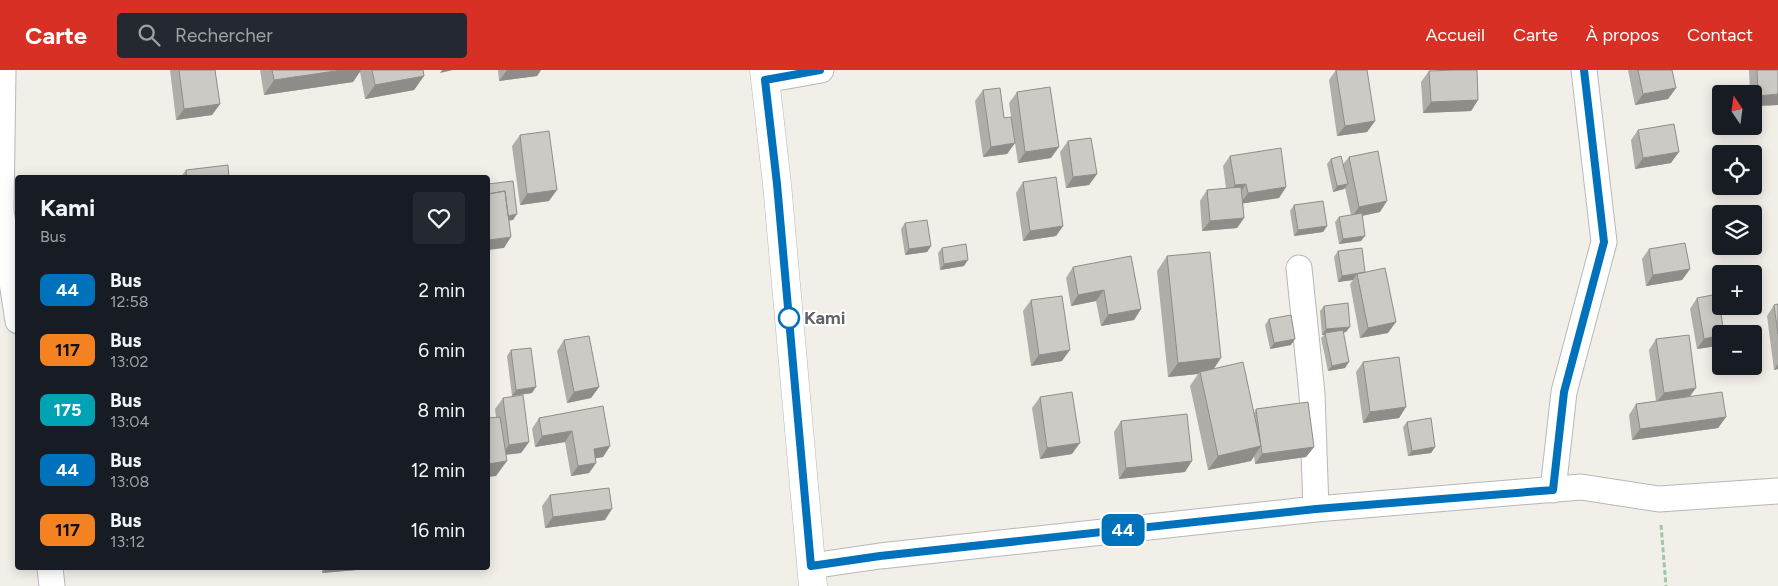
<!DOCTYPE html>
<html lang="fr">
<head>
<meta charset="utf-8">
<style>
	:root { --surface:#171b24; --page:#242831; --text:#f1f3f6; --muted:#9ea1a6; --accent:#d93025 }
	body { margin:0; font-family:Figtree,sans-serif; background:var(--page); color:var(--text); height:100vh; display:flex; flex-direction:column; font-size:19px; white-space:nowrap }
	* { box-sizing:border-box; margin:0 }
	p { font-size:16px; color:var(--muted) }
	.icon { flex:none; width:28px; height:28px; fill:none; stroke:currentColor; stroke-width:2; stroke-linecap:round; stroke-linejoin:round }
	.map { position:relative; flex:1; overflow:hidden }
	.sheet { position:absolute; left:15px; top:105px; width:475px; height:395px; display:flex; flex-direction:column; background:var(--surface); border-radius:5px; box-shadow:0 2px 12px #0003 }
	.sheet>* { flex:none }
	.badge { padding:0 10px; border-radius:8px; font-size:18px; line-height:32px }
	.needle { width:32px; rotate:347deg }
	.fabs { position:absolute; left:1712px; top:15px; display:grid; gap:10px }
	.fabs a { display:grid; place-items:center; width:50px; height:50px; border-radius:5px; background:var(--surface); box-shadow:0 2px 12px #0003; font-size:25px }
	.map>.badge { position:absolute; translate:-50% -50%; box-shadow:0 0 0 2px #fff }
	.round { display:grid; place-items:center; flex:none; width:52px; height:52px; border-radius:5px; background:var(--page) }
	.head { display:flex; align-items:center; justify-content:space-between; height:85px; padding:0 25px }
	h1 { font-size:24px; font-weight:700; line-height:38px }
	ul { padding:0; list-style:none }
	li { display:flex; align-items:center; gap:15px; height:60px; padding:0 25px }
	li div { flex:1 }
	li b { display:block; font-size:19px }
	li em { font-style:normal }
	li .badge { min-width:55px; font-weight:700; text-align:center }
	header { display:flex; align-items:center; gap:30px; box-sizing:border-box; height:70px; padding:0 25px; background:var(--accent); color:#fff }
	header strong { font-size:24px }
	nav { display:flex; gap:28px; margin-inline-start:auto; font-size:18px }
	.search { width:350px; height:45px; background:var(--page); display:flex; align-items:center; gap:12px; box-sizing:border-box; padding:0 18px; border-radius:5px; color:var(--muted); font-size:19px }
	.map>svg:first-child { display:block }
</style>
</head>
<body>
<header>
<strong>Carte</strong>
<div class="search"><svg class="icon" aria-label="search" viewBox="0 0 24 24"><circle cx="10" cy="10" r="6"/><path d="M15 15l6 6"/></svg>Rechercher</div>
<nav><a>Accueil</a><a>Carte</a><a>À propos</a><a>Contact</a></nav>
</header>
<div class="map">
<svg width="1778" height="516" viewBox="0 0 1778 516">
	<rect width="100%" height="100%" fill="#f1efe8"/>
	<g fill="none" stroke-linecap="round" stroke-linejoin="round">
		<defs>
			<path id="minor" d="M3 0 1 141 18 251
				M765 10 821 0
				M1299 198 1312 324 1316 439
				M1553 420 1564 322 1604 172 1584 0
				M811 496 880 486 1316 439 1581 417 1659 429 1778 421
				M50 498 52 516"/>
			<path id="tertiary" d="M764 0 777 114 813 516"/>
		</defs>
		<use href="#minor" stroke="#b5b8bc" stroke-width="27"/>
		<use href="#tertiary" stroke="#b5b8bc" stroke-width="29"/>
		<path stroke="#9cc7a9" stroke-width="3" stroke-dasharray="5 2.5" stroke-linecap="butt" d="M1661 455 1666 516"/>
		<use href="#minor" stroke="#fff" stroke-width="25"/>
		<use href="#tertiary" stroke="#fff" stroke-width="28"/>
	</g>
	<path fill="#afaea9" d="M170 0H215L220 34 212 45 176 50Z
		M260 0H423L424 6 414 20 365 29 360 2 353 12 264 25Z
		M498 0H541L537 6 499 11Z
		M1336 0 1375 51 1367 62 1337 66 1329 10Z
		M1628 0H1672L1676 18 1668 29 1635 35Z
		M1749 0H1778V35L1754 36V24H1750Z
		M1429 1 1478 30 1471 41 1423 43 1421 12Z
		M983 20 1004 48 1015 73 1007 84 983 87 975 31Z
		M1017 22 1051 88 1018 93 1009 33Z
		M1638 60 1671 93 1635 99 1631 70Z
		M520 65 549 131 520 135 512 76Z
		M1068 71 1097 104 1089 115 1066 118 1060 82Z
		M1230 86 1286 117 1279 128 1243 133 1244 148 1237 158 1202 161 1200 131 1207 120 1226 118 1223 96Z
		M1349 87 1380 142 1362 146 1361 171 1339 174 1335 152 1339 147 1351 145 1345 118 1344 119 1333 122 1327 94 1331 89 1343 94Z
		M186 100 229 108H180Z
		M1023 112 1063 156 1056 166 1023 171 1016 123Z
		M1294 135 1327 156 1323 162 1294 166 1290 141Z
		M905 153 931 176 927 182 905 185 901 159Z
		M942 178 964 196 940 200 938 183Z
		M1649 179 1690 199 1682 210 1646 216 1642 189Z
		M1338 181 1365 202 1388 263 1360 268 1350 214 1353 210 1338 212 1334 187Z
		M1167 186 1214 299 1254 343 1256 339 1314 377 1306 387 1255 394 1254 386 1251 391 1208 400 1190 316 1198 304 1168 307 1157 201Z
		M1073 197 1141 239 1134 250 1101 256 1096 231 1071 236 1066 208Z
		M1697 228 1717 276 1697 279 1690 239Z
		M1031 230 1062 291 1031 296 1023 241Z
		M1778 234V299L1774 300 1767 246 1774 235Z
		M1324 236 1346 262 1343 263 1345 298 1328 301 1321 268 1324 265H1322L1320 241Z
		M1269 249 1291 275 1270 279 1265 255Z
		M1656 269 1690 326 1726 347 1718 358 1632 370 1629 345 1636 334 1656 331 1649 280Z
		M564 270 599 317 591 328 567 333 557 281Z
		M511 280 532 323 512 326 507 286Z
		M1363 292 1406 337 1399 348 1363 353 1356 302Z
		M1040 327 1072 384 1040 389 1032 338Z
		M503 328 529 372 521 383 506 385 496 406V347L495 339Z
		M539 348 610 376 603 387 596 388V393L589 403 571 406 565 372 535 377 532 359Z
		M1121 351 1185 402 1119 409 1114 362Z
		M1407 352 1435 377 1431 383 1408 386 1403 357Z
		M550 425 605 450 545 458 542 436Z
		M322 498H380L322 503Z"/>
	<path fill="#8f8d8a" d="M342 0H361L353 12 264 25 274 10Z
		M442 0H453L440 3Z
		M507 0H541L537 6 499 11Z
		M424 6 414 20 365 29 375 15Z
		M1676 18 1668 29 1635 35 1643 24Z
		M1778 24V35L1754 36V32L1758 26Z
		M1478 30 1471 41 1423 43 1431 32Z
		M220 34 212 45 176 50 184 39Z
		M1375 51 1367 62 1337 66 1345 56Z
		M1015 73 1007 84 983 87 991 77Z
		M1059 77 1051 88 1018 93 1025 82Z
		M1679 82 1671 93 1635 99 1643 88Z
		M1097 104 1089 115 1066 118 1073 107Z
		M1246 114 1239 124 1227 126 1235 115Z
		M1348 114 1344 119 1333 122 1337 116Z
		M1286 117 1279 128 1240 134 1248 123Z
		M557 120 549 131 520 135 527 124Z
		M1387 131 1380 142 1351 148 1359 137Z
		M517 144 513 150 502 152 506 146Z
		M1244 148 1237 158 1202 161 1210 151Z
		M1063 156 1056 166 1023 171 1030 161Z
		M1327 156 1323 162 1294 166 1298 160Z
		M1365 166 1361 171 1339 174 1343 169Z
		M511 167 504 178 488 180V172L489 170Z
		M931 176 927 182 905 185 909 179Z
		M968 190 964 196 940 200 944 194Z
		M1690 199 1682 210 1646 216 1653 205Z
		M1357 204 1353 210 1338 212 1342 206Z
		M1104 220 1096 231 1071 236 1078 225Z
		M1141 239 1134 250 1101 256 1108 245Z
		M1396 252 1388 263 1360 268 1368 258Z
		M1350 257 1346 262 1326 265 1325 263 1324 265H1322L1326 259Z
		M1721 265V269L1717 276 1697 279 1704 269Z
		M1295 269 1291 275 1270 279 1274 273Z
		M1070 280 1062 291 1031 296 1039 285Z
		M1221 288 1211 303 1200 302 1198 304 1168 307 1178 293Z
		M1349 292 1345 298 1328 301 1332 296Z
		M1778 294V299L1774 300Z
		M536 317 532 323 512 326 516 320Z
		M599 317 591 328 567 333 574 322Z
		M1696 318 1688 329 1656 333 1664 323Z
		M1406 337 1399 348 1363 353 1370 342Z
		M1726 347 1718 358 1632 370 1640 359Z
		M572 361 565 372 535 377 542 366Z
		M529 372 521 383 501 385 509 375Z
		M1080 373 1072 384 1040 389 1047 378Z
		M610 376 603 387 587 390 594 379Z
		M1261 376 1251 391 1208 400 1218 386Z
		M1314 377 1306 387 1255 394 1262 384Z
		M1435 377 1431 383 1408 386 1412 381Z
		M507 391 496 406 488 407V394Z
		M1192 391 1185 402 1119 409 1126 398Z
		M596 393 589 403 571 406 578 396Z
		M612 439 605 450 545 458 553 447Z
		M327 498H380L322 503Z"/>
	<path fill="#cccac5" stroke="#8f8d8a" d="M179 0H215L220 34 184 39Z
		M272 0H342L274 10Z
		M372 0H423L424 6 375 15Z
		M1336 0H1367L1375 51 1345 56Z
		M1456 0H1477L1478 30 1431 32 1429 1Z
		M1638 0H1672L1676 18 1643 24Z
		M1757 0H1778V24L1758 26Z
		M1050 17 1059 77 1025 82 1017 22Z
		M1000 18 1004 48 1011 47 1015 73 991 77 983 20Z
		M1674 54 1679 82 1643 88 1638 60Z
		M549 61 557 120 527 124 520 65Z
		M1091 68 1097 104 1073 107 1068 71Z
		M1281 78 1286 117 1248 123 1246 114 1235 115 1230 86Z
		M1378 81 1387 131 1359 137 1349 87Z
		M1341 86 1348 114 1337 116 1331 89Z
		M228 95 229 108H187L186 100Z
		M1056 107 1063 156 1030 161 1023 112Z
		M513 111 517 144 508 146 505 121 488 124V114Z
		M1241 117 1244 148 1210 151 1207 120Z
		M505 121 511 167 489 170 488 157V124Z
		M1323 131 1327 156 1298 160 1294 135Z
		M1362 143 1365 166 1343 169 1339 147Z
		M927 150 931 176 909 179 905 153Z
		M1685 173 1690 199 1653 205 1649 179Z
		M966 174 968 190 944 194 942 178Z
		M1362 178 1365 202 1342 206 1338 181Z
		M1210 182 1221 288 1178 293 1167 186Z
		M1131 186 1141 239 1108 245 1104 220 1078 225 1073 197Z
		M1385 198 1396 252 1368 258 1357 204Z
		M1718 224 1724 264H1721V265L1704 269 1697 228Z
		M1062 226 1070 280 1039 285 1031 230Z
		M1348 233 1350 257 1326 259 1324 236Z
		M1778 234V264L1774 235Z
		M1291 245 1295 269 1274 273 1269 249Z
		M1343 260 1349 292 1332 296 1325 263Z
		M1689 265 1696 318 1664 323 1656 269Z
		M589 266 599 317 574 322 564 270Z
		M531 278 536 317 516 320 511 280Z
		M1399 287 1406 337 1370 342 1363 292Z
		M1243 292 1261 376 1218 386 1200 302Z
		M1072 322 1080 373 1047 378 1040 327Z
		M1722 322 1726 347 1640 359 1636 334Z
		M523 325 529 372 509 375 503 328Z
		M1308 332 1314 377 1262 384 1256 339Z
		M603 336 610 376 594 379 596 393 578 396 572 361 542 366 539 348Z
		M1187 344 1192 391 1126 398 1121 351Z
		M500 347 507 391 488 394V348Z
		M1431 348 1435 377 1412 381 1407 352Z
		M609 418 612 439 553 447 550 425Z"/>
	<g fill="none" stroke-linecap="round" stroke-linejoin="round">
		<defs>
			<path id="line" d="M820 0 765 10 777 114 811 496 880 486 1316 439 1553 420 1564 322 1604 172 1584 0"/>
		</defs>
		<use href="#line" stroke="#fff" stroke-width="11"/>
		<use href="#line" stroke="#0072bc" stroke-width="8"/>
	</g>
	<circle fill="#fff" stroke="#0072bc" stroke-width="2.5" cx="789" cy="248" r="10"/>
	<g text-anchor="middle" stroke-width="4" stroke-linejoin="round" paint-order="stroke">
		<g font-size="18" font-weight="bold" fill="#5f6368" stroke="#fff" text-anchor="start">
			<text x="804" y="254">Kami</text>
		</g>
	</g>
</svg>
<div class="fabs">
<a><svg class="needle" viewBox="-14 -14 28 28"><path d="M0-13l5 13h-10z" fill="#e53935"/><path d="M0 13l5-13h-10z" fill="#9ea1a6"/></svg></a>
<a><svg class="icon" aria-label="locate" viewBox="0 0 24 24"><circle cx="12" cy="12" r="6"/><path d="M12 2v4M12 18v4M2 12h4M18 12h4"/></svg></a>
<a><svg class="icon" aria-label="layers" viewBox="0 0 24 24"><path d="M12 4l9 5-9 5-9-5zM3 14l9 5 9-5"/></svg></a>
<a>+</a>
<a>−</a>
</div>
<b class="badge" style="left:1123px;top:460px;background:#0072bc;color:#fff">44</b>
<section class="sheet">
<div class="head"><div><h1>Kami</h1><p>Bus</p></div><a class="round"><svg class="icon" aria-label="heart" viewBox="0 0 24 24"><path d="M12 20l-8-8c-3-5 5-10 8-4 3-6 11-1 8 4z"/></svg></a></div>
<ul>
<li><span class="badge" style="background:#0072bc;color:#fff">44</span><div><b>Bus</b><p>12:58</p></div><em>2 min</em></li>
<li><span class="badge" style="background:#f58220;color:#111">117</span><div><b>Bus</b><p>13:02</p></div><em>6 min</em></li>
<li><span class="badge" style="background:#00a3b4;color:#fff">175</span><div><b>Bus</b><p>13:04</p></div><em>8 min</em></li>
<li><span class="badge" style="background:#0072bc;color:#fff">44</span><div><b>Bus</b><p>13:08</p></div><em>12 min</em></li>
<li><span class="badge" style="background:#f58220;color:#111">117</span><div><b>Bus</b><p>13:12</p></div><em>16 min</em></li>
</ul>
</section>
</div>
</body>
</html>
